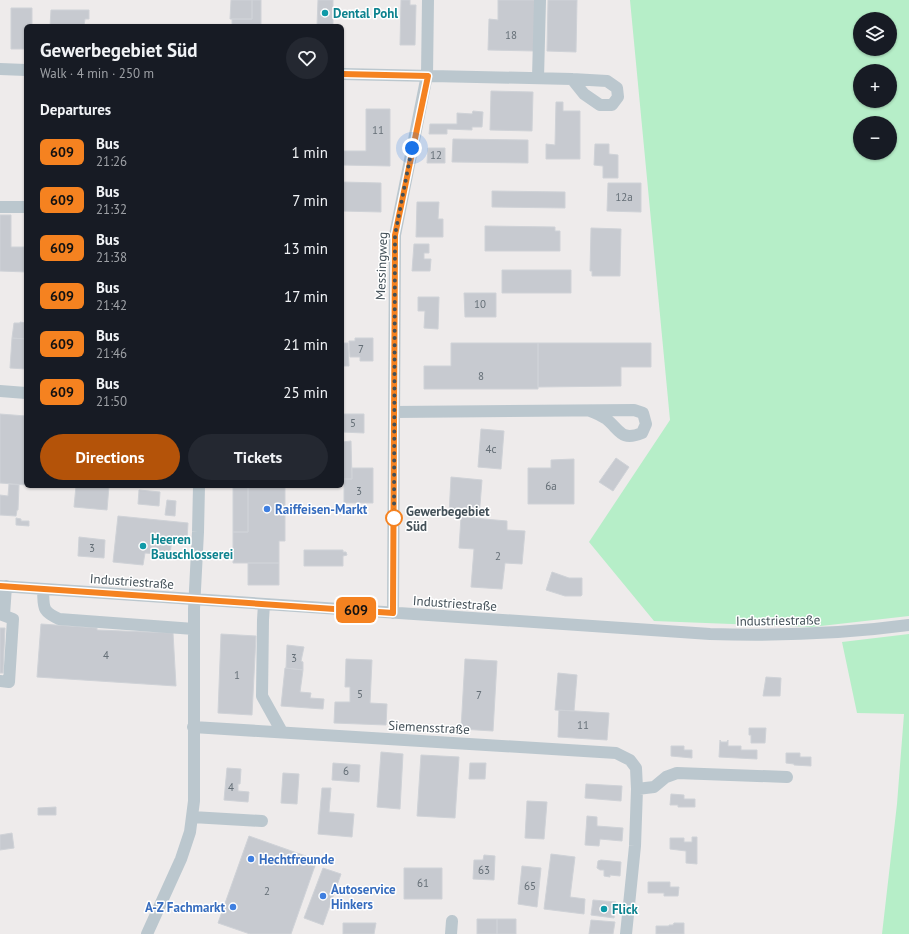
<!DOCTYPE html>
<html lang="en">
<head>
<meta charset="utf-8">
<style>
	:root { --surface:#171b24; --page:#242831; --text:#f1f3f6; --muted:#9ea1a6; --accent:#b45309 }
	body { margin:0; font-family:"PT Sans",sans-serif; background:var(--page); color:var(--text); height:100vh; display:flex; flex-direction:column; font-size:15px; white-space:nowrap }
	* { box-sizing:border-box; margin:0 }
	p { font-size:13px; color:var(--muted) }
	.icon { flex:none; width:22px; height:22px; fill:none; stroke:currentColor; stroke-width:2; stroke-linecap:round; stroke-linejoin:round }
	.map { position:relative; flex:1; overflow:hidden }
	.side { position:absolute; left:24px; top:24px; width:320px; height:464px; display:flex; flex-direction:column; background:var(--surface); border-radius:6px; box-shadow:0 1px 3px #0004 }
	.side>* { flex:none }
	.badge { padding:0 8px; border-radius:6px; font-size:14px; line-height:26px }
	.controls { position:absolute; left:853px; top:12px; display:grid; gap:8px }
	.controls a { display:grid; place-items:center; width:44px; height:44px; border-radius:50%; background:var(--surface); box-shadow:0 1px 3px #0004; font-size:20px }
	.you { position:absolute; width:20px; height:20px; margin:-10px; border:3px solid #fff; border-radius:50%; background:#1a73e8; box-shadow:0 0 0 6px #1a73e833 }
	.map>.badge { position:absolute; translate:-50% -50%; box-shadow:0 0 0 2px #fff }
	h2 { padding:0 16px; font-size:15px; line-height:36px }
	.round { display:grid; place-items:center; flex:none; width:42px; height:42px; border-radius:21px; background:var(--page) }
	.head { display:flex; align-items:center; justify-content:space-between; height:68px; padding:0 16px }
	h1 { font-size:19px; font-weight:700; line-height:30px }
	.action { display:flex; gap:8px; margin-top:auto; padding:8px 16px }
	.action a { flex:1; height:46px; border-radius:24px; background:var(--accent); color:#fff; font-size:16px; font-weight:700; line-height:46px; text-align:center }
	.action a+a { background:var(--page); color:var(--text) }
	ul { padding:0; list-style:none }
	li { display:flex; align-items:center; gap:12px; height:48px; padding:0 16px }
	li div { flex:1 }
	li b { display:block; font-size:15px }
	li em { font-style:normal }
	li .badge { min-width:44px; font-weight:700; text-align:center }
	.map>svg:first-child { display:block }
</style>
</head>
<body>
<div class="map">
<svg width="909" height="934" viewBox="0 0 909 934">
	<rect width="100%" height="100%" fill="#eeebeb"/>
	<path fill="#b6eec8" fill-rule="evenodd" d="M630 0H909V616L812 627 654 621 589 542 670 420ZM860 19H890V49H860ZM860 71H890V101H860ZM860 123H890V153H860Z
		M909 634V934H882L897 804 904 714 857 713 842 642Z"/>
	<path fill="#c7cad0" stroke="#cfd2d7" d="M231 0H252V19H230Z
		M252 0H261V26H232V19H252Z
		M318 0H333V26H317Z
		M401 0H410V5H416L415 45H400Z
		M498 0H535L534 51 488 50 489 19 498 20Z
		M548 0H577L576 52 547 51Z
		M11 8H32V26H26V49H11Z
		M51 10H89V19H85L84 26H50Z
		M491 91 533 92 532 131 490 130Z
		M556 102H563V111H580V159H546V144L555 145Z
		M366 109H390V166L342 165V151H366Z
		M473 111 483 112 482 127H472V130L447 129V134H429L430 124H457V113L472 114Z
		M453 139 528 140V163L452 162Z
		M595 144H609V154L618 155V178H603V166L594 165Z
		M428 148H445V163H427Z
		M342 182 381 183V212L342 211Z
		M608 183H641V212L607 211Z
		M492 191 565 192V208L492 207Z
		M417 202H439L438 219H443V237H416Z
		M0 215H11V247H26V272L0 271Z
		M485 226 555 227V231H560V251H485Z
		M591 228 621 229 620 276H592V271H590Z
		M414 244H429V253H424V259H431L430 271H412Z
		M502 270H571V293H502Z
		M464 293H496V317H465Z
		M418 297H439L438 329 424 328 425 311H418Z
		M20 322 26 323V339L12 338 14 323H20Z
		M12 338 26 339V369L10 368Z
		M355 338H373V361H360V357H350L349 341H355Z
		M342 343H348L349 366H342Z
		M451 343H538V389H424V366H451Z
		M538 343H651V367H621V386L538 387Z
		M0 414 26 416V485L0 483Z
		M342 414H364V433L342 432Z
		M481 429 504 431 501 469 478 467Z
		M351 441 352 479H342V442Z
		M616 458 629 467 613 491 599 482Z
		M574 459V504H528V468H551V460Z
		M352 468H373V503H344V479H352Z
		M451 477 482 480 479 518 449 515Z
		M9 484 19 485 18 510H17L16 516 0 515V495L8 496Z
		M76 486H109L107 510 74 507Z
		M233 486H248V532H233Z
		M248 486H285V541H279V563H233V532H248Z
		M139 490 160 492 159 506 138 504Z
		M167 500 176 501 175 516 165 515Z
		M118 516 188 523 187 540 172 538 170 555 145 553 143 565 113 562Z
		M461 517 507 521V530L525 531 522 564 505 563 502 589 471 587 474 549 459 548Z
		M16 518 21 519V521H29V526L16 525Z
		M79 537 105 540 104 558 78 556Z
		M304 550H343V552H346L347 555 343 556V566H304Z
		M248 563H279V585H248Z
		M552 572 569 578H582V595L581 596H565L546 590Z
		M41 624 97 628V630L173 633 176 686 37 677Z
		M0 628H5L3 673H0Z
		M221 634 256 636 252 715 218 713Z
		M287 645 304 647 301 661 303 662V670L286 668Z
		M346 659 372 660 370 703 387 704 386 725 334 723 335 702H350V687H345Z
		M465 659 497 661 493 731 461 729Z
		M285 668 303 670 300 692 311 693 310 698 324 699 323 709 281 706Z
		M558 673 577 675 574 711 555 710Z
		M766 677 781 678 780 696H763Z
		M559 710 609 713 607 740 558 737Z
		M749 728H766L765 743H751V735H749Z
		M720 740 721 742H727L728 740V746H741V750H757V759L719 757Z
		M671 746H684V750H692V758L671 756Z
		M381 752 403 754 400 809 377 807Z
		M786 753H800V757H811V766L794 765V764L786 763Z
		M421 755 459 757 455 818 417 816Z
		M333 763 360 765 359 782 332 780Z
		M470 763H486L485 779H469Z
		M227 768 241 769 240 784H238V791L249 792 248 802 224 800Z
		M283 773 299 774 297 804 281 803Z
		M586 784 622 786 621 801 585 798Z
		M322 788H331L329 812 354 814 352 837 318 834Z
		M671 794 684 795V799H695V807H678V805H670Z
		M527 801 547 802 544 839 525 838Z
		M56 807V815H38V808Z
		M587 816 597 817V826L623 828 622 841 600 839 599 846 585 845Z
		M12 833 14 848 0 850V835Z
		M249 836 317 860 291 934H250L218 923Z
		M692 837H697V864L686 863V851L670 849V838H684V842H692Z
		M551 854 575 857 570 897 585 899 584 914 544 909Z
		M484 855 495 856 494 880 473 879 474 860H483Z
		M601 860 621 862 620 876 610 875V877L604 876V870H600L597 868 598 861Z
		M522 866 541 868 537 907 518 904Z
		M323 868 341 874 323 925 304 918Z
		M404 868H442V899H404Z
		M648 882H670V887H679L678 896H664V893H648Z
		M593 900 616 902 614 918 591 915Z
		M477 919H497V934H477Z
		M497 919H516V934H497Z
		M591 920 615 922 613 934H589Z
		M343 923H376L374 934H343Z
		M674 923H684V934H656V926H669V925H673Z"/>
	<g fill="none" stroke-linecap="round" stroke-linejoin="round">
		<path stroke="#bbc7ce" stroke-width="12" d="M0 69 26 70
			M342 74 572 79 607 81 617 88 618 97 612 105H600L584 94 572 79
			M538 78 540 0
			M0 207H26
			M0 391 26 393
			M394 412 634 410 643 413 646 424 642 433C620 442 620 429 605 418 600 415 595 413 590 411
			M0 586 710 634C777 636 843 634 909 625
			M43 589C44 607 41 611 59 619L194 629
			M264 604 263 620 262 696 282 732
			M393 613 395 235 427 75 428 0
			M0 614 13 619 9 682 0 681
			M4 615 6 586
			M193 727 616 753 630 760 636 768 637 789 635 846 626 934
			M637 789 654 787 666 777 677 773 787 777
			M192 817 262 821
			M147 934 181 859 190 832 194 801V609L198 532 199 486
			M451 934 452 921"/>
	</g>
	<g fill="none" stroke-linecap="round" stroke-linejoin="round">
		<defs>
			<path id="line" d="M0 586 393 613 395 235 428 76 342 74"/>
		</defs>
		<use href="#line" stroke="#fff" stroke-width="9"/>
		<use href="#line" stroke="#f58220" stroke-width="6"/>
		<path stroke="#435058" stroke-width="4" stroke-dasharray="0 7.2" d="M394 518 395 235 412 148"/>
	</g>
	<g fill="#0f9aa8" stroke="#fff" stroke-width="1.5">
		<circle cx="325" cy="13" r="4"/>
		<circle cx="143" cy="546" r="4"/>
		<circle cx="604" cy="909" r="4"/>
	</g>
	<g fill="#3f7fe0" stroke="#fff" stroke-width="1.5">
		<circle cx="267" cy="509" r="4"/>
		<circle cx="251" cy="859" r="4"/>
		<circle cx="323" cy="896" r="4"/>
		<circle cx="233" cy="907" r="4"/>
	</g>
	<circle fill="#fff" stroke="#f58220" stroke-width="2" cx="394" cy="518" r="8"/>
	<g text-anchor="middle" stroke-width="3" stroke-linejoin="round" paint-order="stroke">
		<g font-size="11" fill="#646e76">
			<text x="511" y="39">18</text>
			<text x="378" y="134">11</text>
			<text x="436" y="159">12</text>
			<text x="624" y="201">12a</text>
			<text x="480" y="308">10</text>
			<text x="361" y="353">7</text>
			<text x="481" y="380">8</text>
			<text x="353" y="427">5</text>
			<text x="491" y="453">4c</text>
			<text x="551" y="490">6a</text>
			<text x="359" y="495">3</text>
			<text x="92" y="552">3</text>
			<text x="498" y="560">2</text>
			<text x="106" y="659">4</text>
			<text x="294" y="662">3</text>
			<text x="237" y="679">1</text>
			<text x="360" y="698">5</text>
			<text x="479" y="699">7</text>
			<text x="583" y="729">11</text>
			<text x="346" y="775">6</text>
			<text x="231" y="791">4</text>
			<text x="484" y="874">63</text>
			<text x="423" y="887">61</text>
			<text x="530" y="890">65</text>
			<text x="267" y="895">2</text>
		</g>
		<g font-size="13" font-weight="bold" fill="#0d838f" stroke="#fff" text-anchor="start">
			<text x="333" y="18">Dental Pohl</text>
			<text x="151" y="544">Heeren<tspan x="151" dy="15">Bauschlosserei</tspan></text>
			<text x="612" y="914">Flick</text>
		</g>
		<g font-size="13" fill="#435058" stroke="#fff">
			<text transform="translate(381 266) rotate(-88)" y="5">Messingweg</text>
			<text transform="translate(132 581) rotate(4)" y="5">Industriestraße</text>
			<text transform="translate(455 603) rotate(4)" y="5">Industriestraße</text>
			<text transform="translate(778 620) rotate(-1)" y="5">Industriestraße</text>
			<text transform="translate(429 727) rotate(3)" y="5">Siemensstraße</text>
		</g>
		<g font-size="13" font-weight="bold" fill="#366cbe" stroke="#fff" text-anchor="start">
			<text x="275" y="514">Raiffeisen-Markt</text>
			<text x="259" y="864">Hechtfreunde</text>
			<text x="331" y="894">Autoservice<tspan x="331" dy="15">Hinkers</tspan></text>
			<text x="225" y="912" text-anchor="end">A-Z Fachmarkt</text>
		</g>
		<g font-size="13" font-weight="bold" fill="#435058" stroke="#fff" text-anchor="start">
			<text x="406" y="516">Gewerbegebiet<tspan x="406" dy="15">Süd</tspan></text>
		</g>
	</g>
</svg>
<div class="controls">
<a><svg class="icon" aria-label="layers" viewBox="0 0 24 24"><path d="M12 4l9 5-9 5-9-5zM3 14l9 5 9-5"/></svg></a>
<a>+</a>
<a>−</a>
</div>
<div class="you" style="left:412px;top:148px"></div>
<b class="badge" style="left:356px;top:610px;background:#f58220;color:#111">609</b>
<section class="side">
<div class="head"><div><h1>Gewerbegebiet Süd</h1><p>Walk · 4 min · 250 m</p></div><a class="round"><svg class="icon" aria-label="heart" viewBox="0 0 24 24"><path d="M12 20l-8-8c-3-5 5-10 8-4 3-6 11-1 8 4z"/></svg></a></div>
<h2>Departures</h2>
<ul>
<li><span class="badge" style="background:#f58220;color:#111">609</span><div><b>Bus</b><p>21:26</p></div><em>1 min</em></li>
<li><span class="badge" style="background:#f58220;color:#111">609</span><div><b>Bus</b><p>21:32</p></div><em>7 min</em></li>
<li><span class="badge" style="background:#f58220;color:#111">609</span><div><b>Bus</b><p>21:38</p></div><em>13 min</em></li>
<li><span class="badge" style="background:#f58220;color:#111">609</span><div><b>Bus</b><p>21:42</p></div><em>17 min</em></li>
<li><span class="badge" style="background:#f58220;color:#111">609</span><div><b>Bus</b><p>21:46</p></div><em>21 min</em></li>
<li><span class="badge" style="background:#f58220;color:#111">609</span><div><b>Bus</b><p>21:50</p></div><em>25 min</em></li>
</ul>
<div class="action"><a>Directions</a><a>Tickets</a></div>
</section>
</div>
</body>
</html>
